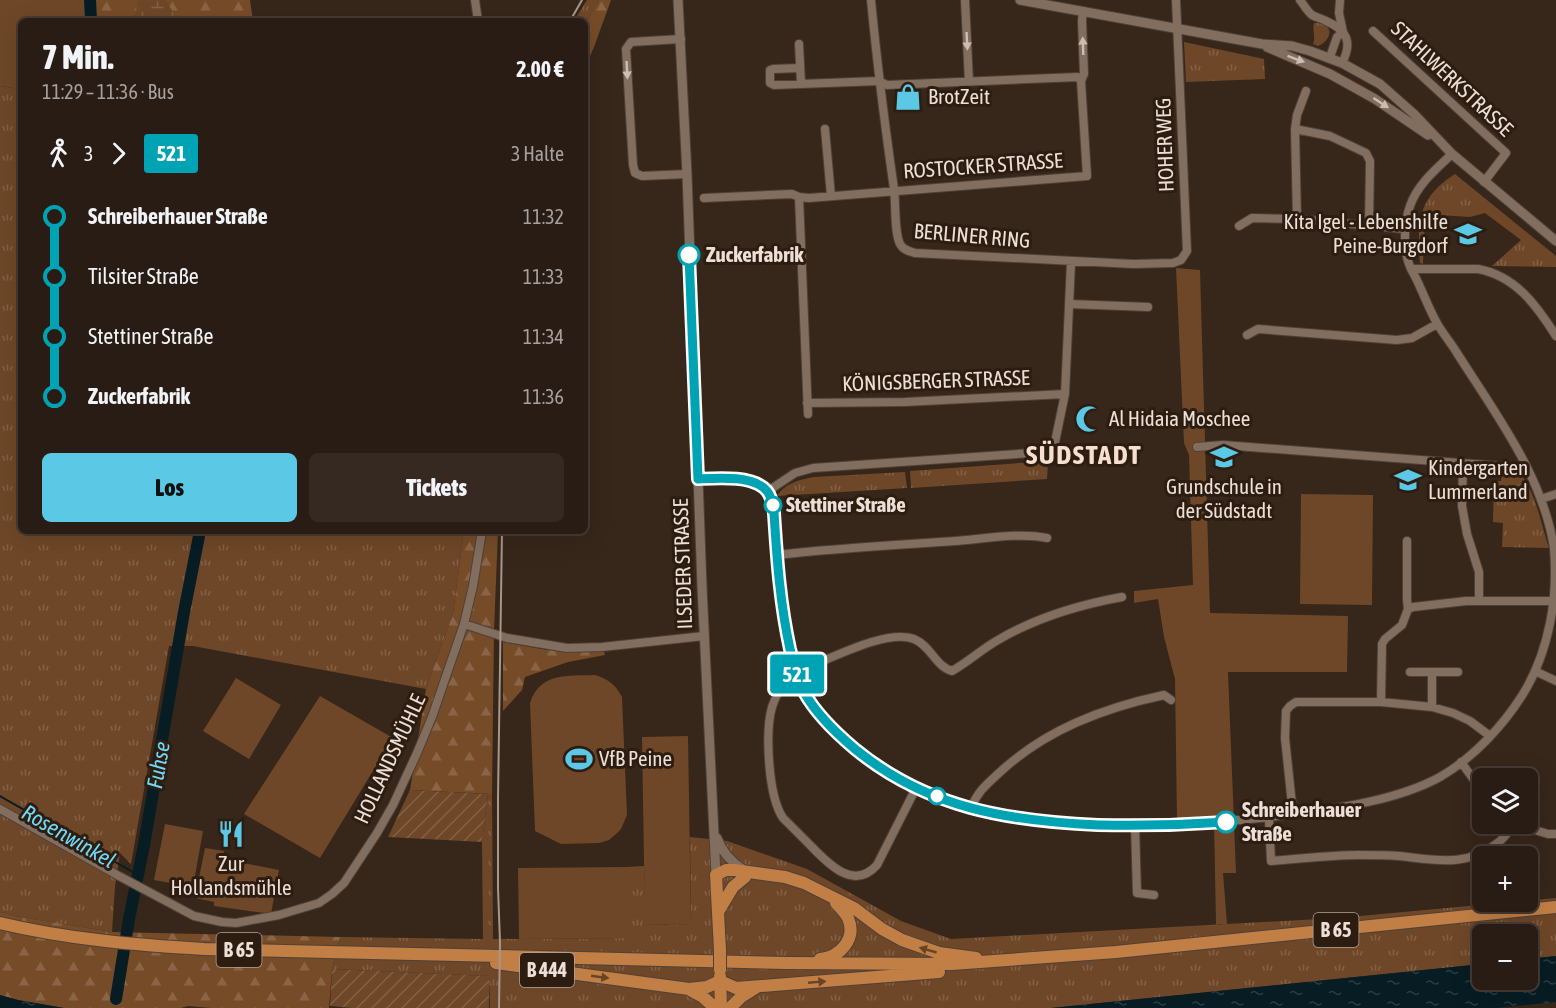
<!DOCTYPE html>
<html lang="de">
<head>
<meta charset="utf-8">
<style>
	:root { --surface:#291c14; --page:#352922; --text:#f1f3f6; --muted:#a5a1a0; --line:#453a34; --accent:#5bc8e6 }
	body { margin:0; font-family:"Asap Condensed",sans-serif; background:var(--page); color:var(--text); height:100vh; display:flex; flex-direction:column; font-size:22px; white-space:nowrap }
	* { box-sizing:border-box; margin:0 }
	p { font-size:20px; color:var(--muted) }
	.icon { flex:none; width:33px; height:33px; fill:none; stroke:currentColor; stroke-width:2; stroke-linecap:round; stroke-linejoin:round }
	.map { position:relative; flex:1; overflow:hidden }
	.sheet { position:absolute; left:18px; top:18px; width:570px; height:516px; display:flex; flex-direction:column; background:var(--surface); border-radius:9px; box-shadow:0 6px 24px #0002,0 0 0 2px var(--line) }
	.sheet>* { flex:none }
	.badge { padding:0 12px; border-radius:4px; font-size:21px; line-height:39px }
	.controls { position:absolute; left:1472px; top:768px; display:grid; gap:12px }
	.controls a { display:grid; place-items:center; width:66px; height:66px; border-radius:9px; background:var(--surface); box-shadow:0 6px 24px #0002,0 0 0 2px var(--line); font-size:30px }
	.map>.badge { position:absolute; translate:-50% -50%; box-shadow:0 0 0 3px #fff }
	.legs { display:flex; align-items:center; gap:9px; height:66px; padding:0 24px; font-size:20px }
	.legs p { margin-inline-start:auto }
	.head { display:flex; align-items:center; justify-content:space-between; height:102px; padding:0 24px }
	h1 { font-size:33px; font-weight:800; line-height:45px }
	.cta { display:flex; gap:12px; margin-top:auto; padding:12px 24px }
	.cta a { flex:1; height:69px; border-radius:9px; background:var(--accent); color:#111; font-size:24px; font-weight:800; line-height:69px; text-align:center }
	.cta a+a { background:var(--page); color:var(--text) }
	ul { padding:0 24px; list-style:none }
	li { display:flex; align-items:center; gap:21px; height:60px; font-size:22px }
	li i { display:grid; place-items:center; width:9px; height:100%; margin:0 8px; background:currentColor }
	li i::after { content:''; width:15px; height:15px; margin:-8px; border:4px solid; border-radius:50%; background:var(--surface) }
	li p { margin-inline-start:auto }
	li:first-child i { background:linear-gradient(#0000 50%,currentColor 0) }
	li:last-child i { background:linear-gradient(currentColor 50%,#0000 0) }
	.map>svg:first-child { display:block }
</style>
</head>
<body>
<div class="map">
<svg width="1556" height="1008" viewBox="0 0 1556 1008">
	<defs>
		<pattern id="grass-tufts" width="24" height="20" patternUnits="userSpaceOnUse" patternTransform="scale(1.5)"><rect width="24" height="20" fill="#6e4728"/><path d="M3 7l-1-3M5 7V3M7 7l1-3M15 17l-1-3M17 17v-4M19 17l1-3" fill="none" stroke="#836146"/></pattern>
		<pattern id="forest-firs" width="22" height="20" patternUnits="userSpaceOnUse" patternTransform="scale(1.5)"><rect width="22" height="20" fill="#764b28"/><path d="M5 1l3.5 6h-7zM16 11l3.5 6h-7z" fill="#8a6446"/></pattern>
		<pattern id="wetland-marsh" width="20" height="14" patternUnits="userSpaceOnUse" patternTransform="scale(1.5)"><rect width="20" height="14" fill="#6e4728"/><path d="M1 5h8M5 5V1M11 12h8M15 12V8" fill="none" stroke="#836146"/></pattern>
		<pattern id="garden-furrows" width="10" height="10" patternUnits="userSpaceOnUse" patternTransform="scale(1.5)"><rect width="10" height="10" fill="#6e4728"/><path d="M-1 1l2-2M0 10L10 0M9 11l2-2" fill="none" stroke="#836146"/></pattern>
		<pattern id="water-ripples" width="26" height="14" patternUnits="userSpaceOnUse" patternTransform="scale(1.5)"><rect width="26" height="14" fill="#071d23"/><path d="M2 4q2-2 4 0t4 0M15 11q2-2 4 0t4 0" fill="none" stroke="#2b3d42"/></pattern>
	</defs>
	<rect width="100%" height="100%" fill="#37261a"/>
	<path fill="url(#grass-tufts)" d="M587 0H599L585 26V21H574Z
		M1314 23C1318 23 1322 23 1325 25 1335 32 1326 43 1318 46L1313 44C1316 37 1312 30 1314 23Z
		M1184 42 1264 59 1265 79 1186 82Z
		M0 86 21 89V531H464L453 613 426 689 193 646H169L131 864 120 853 115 886 112 932 15 916 0 912Z
		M1455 174 1556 256V267L1492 266 1521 240 1485 213 1470 217 1425 214 1423 264 1420 263C1419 255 1419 246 1419 238 1419 207 1429 191 1455 174Z
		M1043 458 1048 462 1047 479 911 488 910 471 1035 462 1037 459Z
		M905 472 907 488 777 496C784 484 800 479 814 477Z
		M1502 472 1520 474C1535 490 1542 527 1549 548L1502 547 1503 523 1493 522 1494 481H1501Z
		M488 794H492L493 939 627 938V867L644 866 646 925 691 924 690 837 727 841 807 869 901 921 951 939 1338 918 1556 898V956L1527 959V934H1482V964L1051 1008H490L489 976 332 969 340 937 483 939 482 842Z"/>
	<path fill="url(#forest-firs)" d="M84 0H250L253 21H84Z
		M599 0H611L594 47 585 67V26Z
		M464 531H477L488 534 486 531H498L494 630 492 794 410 790 426 689 453 613Z
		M503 642 547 650 567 651 603 650 605 655 568 662 525 677 522 690 503 711Z
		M0 912 15 916 112 932 340 937 332 969 329 1008H211L188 1006 181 1008H64L18 1000 0 995Z"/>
	<path fill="url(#wetland-marsh)" d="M137 0H166L178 21H124L136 13Z"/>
	<path fill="#6e4728" d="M0 0H84V21H21V89L0 86Z
		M1176 268 1200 270 1210 613 1348 616 1347 672H1228L1236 873H1223L1227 924H1216L1214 819 1177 820 1175 679 1164 637 1158 599 1134 603V591L1193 585 1189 455 1184 443Z
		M1301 494 1373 495 1372 605 1300 604Z
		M595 675C608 679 616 685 622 697L627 815 621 829 615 835 609 840 599 843 561 844 535 831 530 703C540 672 568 676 595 675Z
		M236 678 281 705 249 759 203 731Z
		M320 696 393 738 320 858 244 814Z
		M688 736 691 924 645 925 642 737Z
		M165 824 203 831 193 887 154 880Z
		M205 848 224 851 223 859 279 870 271 914 214 906V902L195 898Z
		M627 867V938L519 939 518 868Z"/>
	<path fill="url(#garden-furrows)" d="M410 790 488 794 482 842 388 837Z
		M332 969 489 976V1008H352L330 1006Z"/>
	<path fill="url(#water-ripples)" d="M1556 956V1002L1497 1008H1051L1482 964V980H1527V959Z
		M0 995 18 1000 64 1008H0Z"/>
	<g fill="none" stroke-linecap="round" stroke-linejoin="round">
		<path stroke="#071d23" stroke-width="2" d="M0 796 138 875"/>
		<path stroke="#071d23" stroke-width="12" d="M90 0 91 21
			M116 999 129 919 144 845 184 612 200 531"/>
		<defs>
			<path id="minor" d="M475 0 478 21
				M871 0C877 63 885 126 894 189 896 203 894 232 900 244 903 250 909 251 915 253L1133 264 1173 263 1181 260 1187 251 1176 0
				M965 0 969 82
				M1300 0C1304 5 1307 11 1312 15 1317 18 1321 18 1326 21 1347 30 1353 42 1342 63
				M1340 0 1339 13 1343 32
				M1373 31 1506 153 1484 182
				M681 39 631 42 626 49 633 165 635 173 642 176 687 174
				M799 44 801 83
				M1330 57 1337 37 1343 32
				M1081 81 1084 74 1082 21 1083 11
				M825 129 831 196
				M1295 129 1330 136 1366 153 1370 161 1369 225
				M799 197 808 414
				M704 198 792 194 799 197 809 198 1087 176 1081 81 1078 77 887 85 879 81 774 85 770 83V70L773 69 800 68
				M1297 219 1295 129 1297 115 1306 91
				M1239 226 1252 218 1297 219 1405 229
				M1411 269H1478C1516 276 1537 306 1556 336
				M1069 304 1148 307
				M1247 335 1258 329 1397 340 1412 338 1437 324
				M807 403 905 402 1065 394
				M1197 447 1223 445 1527 468
				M1463 463 1462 506 1467 534 1479 572V601
				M698 479C718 478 747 474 763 488 779 501 776 564 779 586 784 632 792 684 824 719 858 757 902 785 950 802 995 818 1043 822 1091 824 1159 827 1226 823 1293 814 1340 808 1398 800 1440 777 1473 758 1503 726 1523 694 1536 673 1545 648 1550 623 1555 599 1556 573 1554 548 1543 476 1495 413 1457 353 1451 343 1444 335 1438 325 1431 313 1426 300 1420 287 1417 279 1412 272 1409 264 1403 247 1404 223 1410 206 1417 185 1436 169 1452 154
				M768 491 795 473 813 468 1046 452 1055 442 1065 394 1071 262
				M1541 499 1556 494
				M1407 541V600L1408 609
				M776 555C836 548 896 545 955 541 982 539 1021 532 1047 538
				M464 624 507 638 567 648 602 647 704 636
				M1535 671 1556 681
				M1410 672H1458
				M1381 702 1382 644 1385 639 1402 625 1408 609 1413 607 1466 601H1555
				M1432 707V672
				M1461 762 1482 791
				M916 788 877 865C852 893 825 860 807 842 799 834 791 826 783 818 768 796 765 732 772 707 776 694 785 681 796 672 825 662 885 628 914 639 931 646 936 667 952 671 968 662 982 649 998 640 1037 617 1078 605 1122 597
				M971 808C978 791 986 785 999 773 1045 730 1103 708 1164 695L1171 700
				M0 809 119 876 194 916 222 922 236 923 279 915 319 903 332 894 344 883 377 833 393 805 417 753 432 717 464 624 473 586 482 531
				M1293 814 1285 738 1286 711 1290 706 1296 702H1381L1432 707 1453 713 1470 721 1490 736
				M1269 818 1271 861C1300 859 1329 855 1358 855 1372 855 1386 855 1399 856 1436 860 1468 868 1500 841 1506 836 1510 829 1515 824
				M1515 824 1548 834H1556
				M1135 825 1137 893 1154 895"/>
			<path id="tertiary" d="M678 0 687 174 702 587 716 875
				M1020 0 1262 44 1292 46 1310 51 1342 63 1380 84 1414 114 1452 154 1556 241
				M1267 47 1330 74 1375 99 1428 135
				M717 838C722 852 731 862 744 870"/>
			<path id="primary" d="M716 875 726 870H734L785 877 804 883 854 908 882 929 902 940 939 953 976 958
				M716 875 720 950
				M718 912 733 887 745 877
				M0 923C67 939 136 945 204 949L787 963 952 964 1116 952 1556 907
				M820 959C840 957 857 939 848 918 845 912 840 908 836 903
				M496 963 689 989 707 987 720 981
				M720 976 721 1008
				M720 981 736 988 939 972
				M690 990 703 997 715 1008
				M730 1008 741 997 757 987"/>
		</defs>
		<use href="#minor" stroke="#4f4137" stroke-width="10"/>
		<use href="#tertiary" stroke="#4f4137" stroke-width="11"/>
		<use href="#primary" stroke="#4f4137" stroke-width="14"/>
		<use href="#minor" stroke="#826e5f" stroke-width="8"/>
		<use href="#tertiary" stroke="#826e5f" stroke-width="9"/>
		<use href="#primary" stroke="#c17f45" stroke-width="12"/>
		<path stroke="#a5978e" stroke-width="2" d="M570 21 582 0
			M499 1008 500 942 498 888V798L502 531"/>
		<defs>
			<path id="primary-bridge" d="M720 950V970"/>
		</defs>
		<use href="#primary-bridge" stroke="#4f4137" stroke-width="14" stroke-linecap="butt"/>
		<use href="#primary-bridge" stroke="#c17f45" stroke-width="12"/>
	</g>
	<defs><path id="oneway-solid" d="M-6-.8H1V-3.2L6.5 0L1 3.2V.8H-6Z" transform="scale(1.5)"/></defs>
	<g fill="#ccbdb3">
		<use href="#oneway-solid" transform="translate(967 41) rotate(87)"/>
		<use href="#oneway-solid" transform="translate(1083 46) rotate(-92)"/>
		<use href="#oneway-solid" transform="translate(1296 59) rotate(20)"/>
		<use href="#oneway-solid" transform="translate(627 70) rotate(87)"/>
		<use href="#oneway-solid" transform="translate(1381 103) rotate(33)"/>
	</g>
	<g fill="#684425">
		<use href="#oneway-solid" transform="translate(928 950) rotate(-164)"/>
		<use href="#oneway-solid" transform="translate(600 977) rotate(8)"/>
		<use href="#oneway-solid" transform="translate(817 982) rotate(-5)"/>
	</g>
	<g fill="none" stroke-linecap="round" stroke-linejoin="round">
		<defs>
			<path id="line-1" d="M689 255 698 479C717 478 754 475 767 491 772 497 773 506 774 513 777 560 780 603 790 649 794 664 797 678 804 692 816 714 836 733 855 749 927 808 1008 821 1098 825 1141 826 1183 825 1226 822"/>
		</defs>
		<use href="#line-1" stroke="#fff" stroke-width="14"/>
		<use href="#line-1" stroke="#00a3b4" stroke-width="9"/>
	</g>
	<defs>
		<symbol id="shop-bare" viewBox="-9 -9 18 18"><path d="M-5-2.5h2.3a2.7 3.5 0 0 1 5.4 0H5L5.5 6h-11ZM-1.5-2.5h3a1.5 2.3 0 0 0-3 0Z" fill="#5bc8e6" stroke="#2d1d10" stroke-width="2.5" paint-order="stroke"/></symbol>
		<symbol id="school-bare" viewBox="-9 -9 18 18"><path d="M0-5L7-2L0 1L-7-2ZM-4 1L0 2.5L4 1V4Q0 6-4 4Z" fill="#5bc8e6" stroke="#2d1d10" stroke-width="2.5" paint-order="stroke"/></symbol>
		<symbol id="mosque-bare" viewBox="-9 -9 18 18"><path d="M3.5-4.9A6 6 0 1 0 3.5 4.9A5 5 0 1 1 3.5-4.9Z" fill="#5bc8e6" stroke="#2d1d10" stroke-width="2.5" paint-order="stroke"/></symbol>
		<symbol id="stadium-bare" viewBox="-9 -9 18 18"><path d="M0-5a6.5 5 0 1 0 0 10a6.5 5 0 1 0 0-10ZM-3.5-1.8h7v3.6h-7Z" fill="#5bc8e6" stroke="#2d1d10" stroke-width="2.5" paint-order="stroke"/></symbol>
		<symbol id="restaurant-bare" viewBox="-9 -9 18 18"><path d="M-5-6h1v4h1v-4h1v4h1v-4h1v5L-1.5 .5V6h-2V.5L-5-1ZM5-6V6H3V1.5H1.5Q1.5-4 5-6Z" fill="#5bc8e6" stroke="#2d1d10" stroke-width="2.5" paint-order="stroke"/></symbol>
	</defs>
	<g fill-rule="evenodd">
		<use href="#shop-bare" x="889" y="78" width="38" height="38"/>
		<use href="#school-bare" x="1449" y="215" width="38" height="38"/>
		<use href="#mosque-bare" x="1070" y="400" width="38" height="38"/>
		<use href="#school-bare" x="1205" y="438" width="38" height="38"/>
		<use href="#school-bare" x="1389" y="461" width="38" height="38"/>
		<use href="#stadium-bare" x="560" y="740" width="38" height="38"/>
		<use href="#restaurant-bare" x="212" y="815" width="38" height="38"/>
	</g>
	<g fill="#fff" stroke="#00a3b4" stroke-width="3">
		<circle cx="689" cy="255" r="10"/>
		<circle cx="773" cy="505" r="8"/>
		<circle cx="937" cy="796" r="8"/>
		<circle cx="1226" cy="822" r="10"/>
	</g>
	<g text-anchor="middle" stroke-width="6" stroke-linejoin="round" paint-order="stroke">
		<g fill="#2d1d10" stroke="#b2a59b" stroke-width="1.5">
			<rect x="1313.5" y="913" width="45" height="34" rx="4.5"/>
			<rect x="216.5" y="933" width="45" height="34" rx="4.5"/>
			<rect x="520" y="953" width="54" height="34" rx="4.5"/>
		</g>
		<g font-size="20" font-weight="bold" fill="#ebdfd7">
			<text x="1336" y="937">B 65</text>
			<text x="239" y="957">B 65</text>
			<text x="547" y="977">B 444</text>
		</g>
		<g font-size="21" fill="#ebdfd7" stroke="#2d1d10">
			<text transform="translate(1452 79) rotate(43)" y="7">STAHLWERKSTRASSE</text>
			<text transform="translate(1165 145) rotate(-92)" y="7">HOHER WEG</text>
			<text transform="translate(983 166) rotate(-4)" y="7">ROSTOCKER STRASSE</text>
			<text transform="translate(972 236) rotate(5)" y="7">BERLINER RING</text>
			<text transform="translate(936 381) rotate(-2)" y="7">KÖNIGSBERGER STRASSE</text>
			<text transform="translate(683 564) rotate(-92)" y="7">ILSEDER STRASSE</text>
			<text transform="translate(390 759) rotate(-65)" y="7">HOLLANDSMÜHLE</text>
		</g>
		<g font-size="21" fill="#ebdfd7" stroke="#2d1d10" text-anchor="start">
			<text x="928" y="104">BrotZeit</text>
			<text x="1448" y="229" text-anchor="end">Kita Igel - Lebenshilfe<tspan x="1448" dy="24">Peine-Burgdorf</tspan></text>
			<text x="1109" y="426">Al Hidaia Moschee</text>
			<text x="1428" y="475">Kindergarten<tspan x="1428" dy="24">Lummerland</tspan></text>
			<text x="1224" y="494" text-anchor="middle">Grundschule in<tspan x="1224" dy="24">der Südstadt</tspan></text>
			<text x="599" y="766">VfB Peine</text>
			<text x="231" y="871" text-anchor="middle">Zur<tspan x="231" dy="24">Hollandsmühle</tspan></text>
		</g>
		<g font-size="21" font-weight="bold" fill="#ebdfd7" stroke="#2d1d10" text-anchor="start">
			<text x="706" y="262">Zuckerfabrik</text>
			<text x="786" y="512">Stettiner Straße</text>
			<text x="1242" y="817">Schreiberhauer<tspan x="1242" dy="24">Straße</tspan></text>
		</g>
		<g font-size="22" font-style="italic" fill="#6fd9f7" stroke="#2d1d10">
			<text transform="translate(158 765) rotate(-80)" y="8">Fuhse</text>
			<text transform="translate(69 836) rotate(30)" y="8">Rosenwinkel</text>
		</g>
		<g font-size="27" font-weight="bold" letter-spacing="1.5" fill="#f7dfcf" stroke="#2d1d10">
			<text x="1084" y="464">SÜDSTADT</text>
		</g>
	</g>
</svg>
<div class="controls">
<a><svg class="icon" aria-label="layers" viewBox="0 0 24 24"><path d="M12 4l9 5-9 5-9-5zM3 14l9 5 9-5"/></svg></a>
<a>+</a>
<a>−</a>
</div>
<b class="badge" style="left:797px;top:674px;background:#00a3b4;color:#fff">521</b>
<section class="sheet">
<div class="head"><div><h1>7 Min.</h1><p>11:29 – 11:36 · Bus</p></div><b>2.00 €</b></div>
<div class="legs"><svg class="icon" aria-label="walk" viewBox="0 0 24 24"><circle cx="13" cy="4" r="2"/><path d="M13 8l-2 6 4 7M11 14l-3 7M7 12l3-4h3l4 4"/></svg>3<svg class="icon" aria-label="forward" viewBox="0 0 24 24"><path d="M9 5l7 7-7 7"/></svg><b class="badge" style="background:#00a3b4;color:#fff">521</b><p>3 Halte</p></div>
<ul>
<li><i style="color:#00a3b4"></i><b>Schreiberhauer Straße</b><p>11:32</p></li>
<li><i style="color:#00a3b4"></i><span>Tilsiter Straße</span><p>11:33</p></li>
<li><i style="color:#00a3b4"></i><span>Stettiner Straße</span><p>11:34</p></li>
<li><i style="color:#00a3b4"></i><b>Zuckerfabrik</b><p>11:36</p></li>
</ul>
<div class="cta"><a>Los</a><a>Tickets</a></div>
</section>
</div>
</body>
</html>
